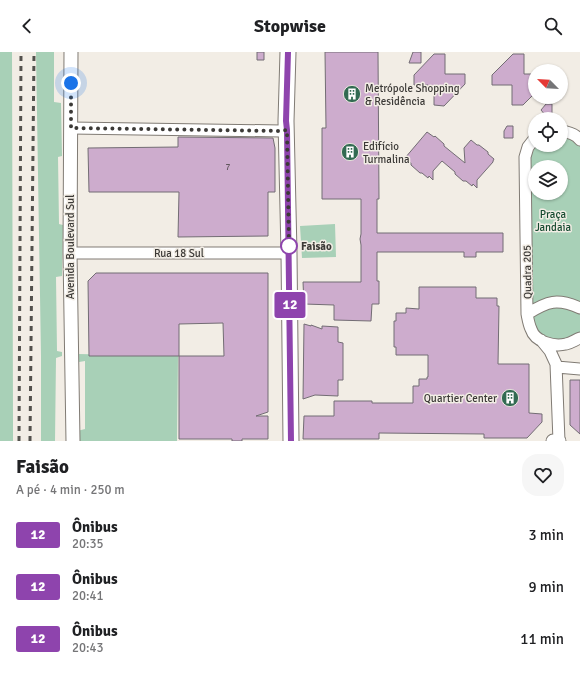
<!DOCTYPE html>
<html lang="pt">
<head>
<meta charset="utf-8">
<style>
	:root { --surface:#fff; --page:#f6f6f6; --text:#202124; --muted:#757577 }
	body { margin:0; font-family:Signika,sans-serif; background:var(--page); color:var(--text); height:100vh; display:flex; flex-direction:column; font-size:15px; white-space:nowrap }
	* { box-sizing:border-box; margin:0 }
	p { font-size:13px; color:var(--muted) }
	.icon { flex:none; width:22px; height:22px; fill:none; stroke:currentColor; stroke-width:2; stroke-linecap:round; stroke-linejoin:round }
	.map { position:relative; height:389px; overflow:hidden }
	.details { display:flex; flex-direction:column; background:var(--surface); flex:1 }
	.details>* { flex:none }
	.badge { padding:0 8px; border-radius:3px; font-size:14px; line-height:26px }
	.needle { width:26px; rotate:294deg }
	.controls { position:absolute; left:528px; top:12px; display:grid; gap:8px }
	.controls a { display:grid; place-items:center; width:40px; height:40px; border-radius:50%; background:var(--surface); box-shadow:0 1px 3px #0004; font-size:20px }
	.you { position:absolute; width:20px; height:20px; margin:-10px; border:3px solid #fff; border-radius:50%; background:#1a73e8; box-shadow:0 0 0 6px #1a73e833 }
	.map>.badge { position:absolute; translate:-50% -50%; box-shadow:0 0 0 2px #fff }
	.round { display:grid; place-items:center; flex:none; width:42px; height:42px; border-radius:16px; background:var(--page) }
	.headline { display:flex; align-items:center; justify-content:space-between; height:68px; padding:0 16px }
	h1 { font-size:19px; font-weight:800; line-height:30px }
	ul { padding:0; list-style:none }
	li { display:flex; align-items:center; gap:12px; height:52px; padding:0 16px }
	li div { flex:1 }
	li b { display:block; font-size:15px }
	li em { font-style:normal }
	li .badge { min-width:44px; font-weight:700; text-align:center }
	header { display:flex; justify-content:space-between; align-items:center; height:52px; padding:0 16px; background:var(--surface); font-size:18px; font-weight:800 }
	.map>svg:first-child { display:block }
</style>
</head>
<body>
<header><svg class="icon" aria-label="back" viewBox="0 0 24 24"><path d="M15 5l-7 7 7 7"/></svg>Stopwise<svg class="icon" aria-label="search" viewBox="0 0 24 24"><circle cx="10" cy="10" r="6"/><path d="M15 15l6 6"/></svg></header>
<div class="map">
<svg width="580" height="389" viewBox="0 0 580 389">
	<rect width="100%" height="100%" fill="#f2ede5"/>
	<path fill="#a8d0b7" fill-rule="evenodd" d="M0 0H12L13 371V389H0Z
		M36 0H54V50L61 51 62 104 58 105 59 172 63 173 62 224 56 225 57 299 62 300V304L56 306 55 389H41V304Z
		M561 79 580 88V286L564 292 531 279 528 95 535 93H561ZM535 115H561V141H535Z
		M335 172 336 205 302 206 300 174Z
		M78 302 178 304 177 389H77V379L85 377V309L79 310Z"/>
	<path fill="#cdaccd" stroke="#736d74" d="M257 0H264V8H257Z
		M325 0H378L379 147H377V181H503V200H476V205H464V200H377V229H379V252H372L371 269 334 268V253L304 252 303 230H361V193L360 187 361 182V147H322V76H326Z
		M413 0H421V11H409Z
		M434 2H445V22H465V32L444 54 434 53V39H428V33H414V23Z
		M513 2H524V22H535V41L523 53H512V33H492V23Z
		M546 52H552V64H546L541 58Z
		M507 74H513V86H504V79Z
		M427 80 434 85 435 84 444 92V94L465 111 464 96 471 88 477 93H479L488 100V102L494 107 493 109V110L477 128V136L473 132 472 134 466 129H463L455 122V120L442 109 433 119V128L429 124 428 126 422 121H420L411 113V111L405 106Z
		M178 85 273 86 275 96V140H268V184L178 185 179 140H89L88 96 178 95Z
		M96 221H268V360L256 364H268V387H242V389H232V387H179V304H224L223 271 179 272V304H89L88 229Z
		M419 235H476V246H497V254H499L498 312H529V361L542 362V370L527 386H484V382L379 381V387H303L304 364H334V349H372V351H413V334H419V327H427V325H428V303H396V295H394V269H396V261H406V256L419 257Z
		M304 272 311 274V273L322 277V274L338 275V290L343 291V328H338V344L315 343 303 347Z
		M570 328H580V382L570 373Z"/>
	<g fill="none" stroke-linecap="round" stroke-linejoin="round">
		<defs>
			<path id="minor" d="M71 76 281 79 287 78
				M561 79C568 80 576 82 580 88
				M535 86 528 95 525 105 527 262C528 267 529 273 531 277 535 290 554 295 566 292 571 291 575 288 580 286
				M70 201H289
				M527 262C548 249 557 246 580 256
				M541 288 550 299 556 312 559 389
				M557 315 580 317"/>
			<path id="tertiary" d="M71 0 70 201 73 389
				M553 389H559"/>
			<path id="secondary" d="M288 0 286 69 289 201 291 389"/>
		</defs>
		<use href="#minor" stroke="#807b74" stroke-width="13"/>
		<use href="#tertiary" stroke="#807b74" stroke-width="15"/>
		<use href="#secondary" stroke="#807b74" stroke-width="17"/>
		<use href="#minor" stroke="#fff" stroke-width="11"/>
		<use href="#tertiary" stroke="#fff" stroke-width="13"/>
		<use href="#secondary" stroke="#fff" stroke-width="15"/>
		<path stroke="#53514d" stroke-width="3" stroke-dasharray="5 5" stroke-linecap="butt" d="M19 389 21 0
			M30 389 34 0"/>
	</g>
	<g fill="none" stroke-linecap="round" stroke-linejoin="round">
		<defs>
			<path id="line" d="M288 0 286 69 287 78 291 389"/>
		</defs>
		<use href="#line" stroke="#fff" stroke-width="9"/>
		<use href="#line" stroke="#8e44ad" stroke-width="6"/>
		<path stroke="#3c3a37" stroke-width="4" stroke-dasharray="0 7.2" d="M71 31V76L281 79 287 78 289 194"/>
	</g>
	<defs>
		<symbol id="building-disc" viewBox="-11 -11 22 22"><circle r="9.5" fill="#326a52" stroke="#f2ede5"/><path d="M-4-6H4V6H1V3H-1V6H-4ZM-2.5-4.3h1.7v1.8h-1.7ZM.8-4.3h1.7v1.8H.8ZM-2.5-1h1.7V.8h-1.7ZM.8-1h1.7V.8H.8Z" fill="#fff"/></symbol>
	</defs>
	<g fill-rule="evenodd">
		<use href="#building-disc" x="342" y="32" width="20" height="20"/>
		<use href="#building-disc" x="340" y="90" width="20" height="20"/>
		<use href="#building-disc" x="500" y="336" width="20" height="20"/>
	</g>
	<circle fill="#fff" stroke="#8e44ad" stroke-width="2" cx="289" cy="194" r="8"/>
	<g text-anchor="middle" stroke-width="3" stroke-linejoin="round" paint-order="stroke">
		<g font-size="9" fill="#60565c">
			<text x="228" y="118">7</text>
		</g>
		<g font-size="11" fill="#3c3a37" stroke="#f2ede5" text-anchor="start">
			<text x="365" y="40">Metrópole Shopping<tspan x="365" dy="13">&amp; Residência</tspan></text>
			<text x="363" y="98">Edifício<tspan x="363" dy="13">Turmalina</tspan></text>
			<text x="497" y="350" text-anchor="end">Quartier Center</text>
		</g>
		<g font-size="11" fill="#174b31" stroke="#f2ede5">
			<text x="553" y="166">Praça<tspan x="553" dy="13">Jandaia</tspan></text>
		</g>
		<g font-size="11" font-weight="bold" fill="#3c3a37" stroke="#f2ede5" text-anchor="start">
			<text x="301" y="198">Faisão</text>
		</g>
		<g font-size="11" fill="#3c3a37" stroke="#f2ede5">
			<text transform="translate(70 195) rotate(-90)" y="4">Avenida Boulevard Sul</text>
			<text x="179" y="205">Rua 18 Sul</text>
			<text transform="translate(527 220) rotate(-91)" y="4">Quadra 205</text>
		</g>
	</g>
</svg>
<div class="controls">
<a><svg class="needle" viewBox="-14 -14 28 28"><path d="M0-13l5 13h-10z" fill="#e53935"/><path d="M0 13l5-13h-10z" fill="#757577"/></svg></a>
<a><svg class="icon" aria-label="locate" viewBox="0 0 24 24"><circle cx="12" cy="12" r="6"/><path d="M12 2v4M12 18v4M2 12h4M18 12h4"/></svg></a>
<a><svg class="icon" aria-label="layers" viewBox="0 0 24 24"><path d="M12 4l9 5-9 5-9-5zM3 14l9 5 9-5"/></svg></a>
</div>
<div class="you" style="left:71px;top:31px"></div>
<b class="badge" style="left:290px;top:253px;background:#8e44ad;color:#fff">12</b>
</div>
<section class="details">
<div class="headline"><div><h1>Faisão</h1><p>A pé · 4 min · 250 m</p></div><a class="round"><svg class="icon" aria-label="heart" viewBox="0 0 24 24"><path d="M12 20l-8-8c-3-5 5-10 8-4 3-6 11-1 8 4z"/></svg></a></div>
<ul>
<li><span class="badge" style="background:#8e44ad;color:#fff">12</span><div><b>Ônibus</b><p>20:35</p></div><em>3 min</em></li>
<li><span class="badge" style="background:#8e44ad;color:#fff">12</span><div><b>Ônibus</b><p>20:41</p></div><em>9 min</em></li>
<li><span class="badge" style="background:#8e44ad;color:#fff">12</span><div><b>Ônibus</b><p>20:43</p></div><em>11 min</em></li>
</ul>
</section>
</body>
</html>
